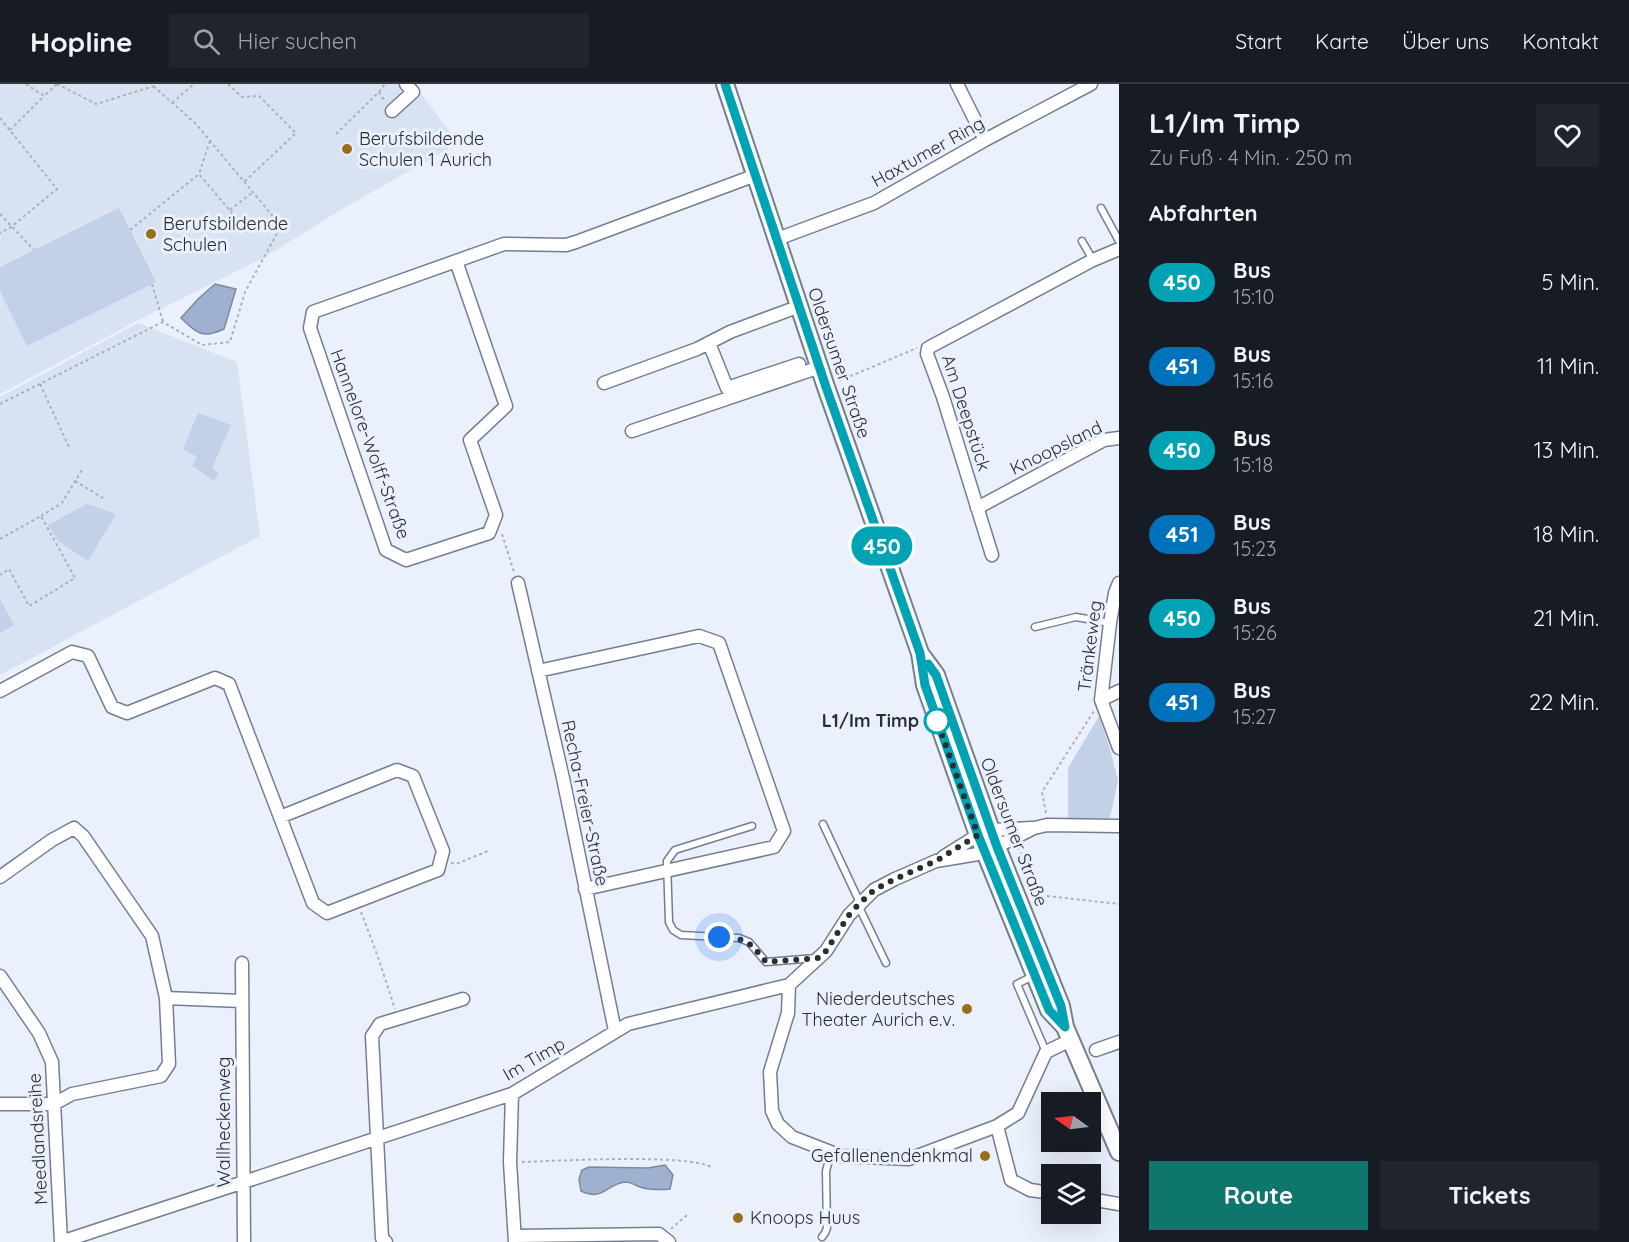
<!DOCTYPE html>
<html lang="de">
<head>
<meta charset="utf-8">
<style>
	:root { --surface:#171b24; --page:#20242c; --text:#f1f3f6; --muted:#9ea1a6; --line:#363941; --accent:#0f766e }
	body { margin:0; font-family:Quicksand,sans-serif; background:var(--page); color:var(--text); height:100vh; display:flex; flex-direction:column; font-size:22px; white-space:nowrap }
	* { box-sizing:border-box; margin:0 }
	p { font-size:20px; color:var(--muted) }
	.icon { flex:none; width:33px; height:33px; fill:none; stroke:currentColor; stroke-width:2; stroke-linecap:round; stroke-linejoin:round }
	.map { position:relative; flex:1; overflow:hidden }
	.details { display:flex; flex-direction:column; background:var(--surface); width:510px }
	.details>* { flex:none }
	.badge { padding:0 12px; border-radius:20px; font-size:21px; line-height:39px }
	.needle { width:39px; rotate:284deg }
	.buttons { position:absolute; left:1041px; top:1008px; display:grid; gap:12px }
	.buttons a { display:grid; place-items:center; width:60px; height:60px; border-radius:0px; background:var(--surface); box-shadow:0 6px 24px #0002; font-size:30px }
	.you { position:absolute; width:30px; height:30px; margin:-15px; border:4px solid #fff; border-radius:50%; background:#1a73e8; box-shadow:0 0 0 9px #1a73e833 }
	.map>.badge { position:absolute; translate:-50% -50%; box-shadow:0 0 0 3px #fff }
	h2 { padding:0 30px; font-size:22px; line-height:54px }
	.round { display:grid; place-items:center; flex:none; width:63px; height:63px; border-radius:0px; background:var(--page) }
	.head { display:flex; align-items:center; justify-content:space-between; height:102px; padding:0 30px }
	h1 { font-size:28px; font-weight:700; line-height:45px }
	.button { display:flex; gap:12px; margin-top:auto; padding:12px 30px }
	.button a { flex:1; height:69px; border-radius:0px; background:var(--accent); color:#fff; font-size:24px; font-weight:700; line-height:69px; text-align:center }
	.button a+a { background:var(--page); color:var(--text) }
	ul { padding:0; list-style:none }
	li { display:flex; align-items:center; gap:18px; height:84px; padding:0 30px }
	li div { flex:1 }
	li b { display:block; font-size:22px }
	li em { font-style:normal }
	li .badge { min-width:66px; font-weight:700; text-align:center }
	header { display:flex; align-items:center; gap:36px; box-sizing:border-box; height:84px; padding:0 30px; background:var(--surface); border-bottom:2px solid var(--line) }
	header strong { font-size:28px }
	nav { display:flex; gap:33px; margin-inline-start:auto; font-size:21px }
	.search { width:420px; height:54px; background:var(--page); display:flex; align-items:center; gap:15px; box-sizing:border-box; padding:0 21px; border-radius:0px; color:var(--muted); font-size:22px }
	main { display:flex; flex:1; min-height:0 }
	.map>svg:first-child { display:block }
</style>
</head>
<body>
<header>
<strong>Hopline</strong>
<div class="search"><svg class="icon" aria-label="search" viewBox="0 0 24 24"><circle cx="10" cy="10" r="6"/><path d="M15 15l6 6"/></svg>Hier suchen</div>
<nav><a>Start</a><a>Karte</a><a>Über uns</a><a>Kontakt</a></nav>
</header>
<main>
<div class="map">
<svg width="1119" height="1158" viewBox="0 0 1119 1158">
	<rect width="100%" height="100%" fill="#eaf1fd"/>
	<path fill="#d9e2f2" d="M0 0H414L458 59 339 127 265 173 148 231 0 310Z
		M138 239 237 278 260 452 0 591V313Z"/>
	<path fill="#c2d0e8" d="M119 124 156 198 27 262 0 207V183Z
		M198 329 231 341 212 384 219 390 214 397 192 382 197 373 183 365Z
		M87 420 116 430 88 477 58 457 48 441Z
		M0 515 14 541 0 549Z
		M1099 632 1110 665 1118 697 1110 734H1068V684Z"/>
	<path fill="#9fb1cf" stroke="#7c8aa1" stroke-width="1.5" d="M215 200 236 205 224 245C203 255 197 250 181 234L198 215Z
		M665 1081 673 1091 670 1105C660 1106 650 1106 640 1103 636 1102 631 1098 626 1098 607 1099 604 1118 581 1107L579 1095 582 1086 589 1083 648 1084Z"/>
	<g fill="none" stroke-linecap="round" stroke-linejoin="round">
		<defs>
			<path id="lane" d="M1101 124 1119 157
				M1082 157 1093 176
				M1035 543 1076 533 1110 539
				M823 740 860 819
				M752 742 675 766 667 777 669 838 673 846 681 851 739 854 749 858 766 878 816 874
				M858 821 886 879
				M1033 892 1017 900 1046 968
				M822 1153 825 1149 827 1144 826 1087 831 1069"/>
			<path id="street" d="M957 0 985 56
				M392 27 413 8 406 0
				M777 155 874 119 985 56 1091 0
				M456 177 506 322 470 356 496 431 489 449 406 476 386 466 310 244 313 228 504 160 566 161 576 158 756 91
				M709 259 727 304 799 280
				M604 299 697 265 730 248 800 222
				M632 347 820 283
				M977 424 1104 356 1119 354
				M992 471 943 313 927 270 928 264 1093 176 1119 165
				M518 499 563 694 615 947
				M1119 499 1115 509 1110 539 1101 616 1119 664
				M538 587 699 552 719 559 784 747 774 763 585 805
				M0 607 72 568 88 572 112 623 127 629 215 594 229 600 313 819 327 829 438 786 443 767 413 692 397 686 280 733
				M1101 616 1119 607
				M943 773 978 751 991 746 1032 744
				M0 793 52 756 74 744 83 752 152 852 166 914 169 980 161 992 72 1010 54 1020H0
				M242 879 244 1158
				M0 892 39 949 52 978 61 1158
				M789 901 788 929 770 988 772 1027 778 1040 792 1053 841 1072 909 1075 997 1042 1018 1029 1046 968 1071 956
				M166 914 241 917
				M1096 966 1119 958
				M512 1010 510 1078 515 1158
				M997 1042 1011 1096 1030 1106 1052 1109
				M1090 1115 1119 1120
				M515 1152 659 1150 669 1158
				M61 1158 512 1010 628 940 789 901 826 867 849 831 874 806 895 795 936 777 984 769 1034 744 1047 741 1119 742
				M386 1158 382 1154 372 952 380 940 463 915"/>
			<path id="secondary" d="M725 0 826 303 920 569 925 601 978 751 1049 926 1065 943
				M922 572 936 591 997 763 1061 922 1065 943 1119 1068"/>
		</defs>
		<use href="#lane" stroke="#737e90" stroke-width="9"/>
		<use href="#street" stroke="#737e90" stroke-width="15"/>
		<use href="#secondary" stroke="#737e90" stroke-width="20"/>
		<path stroke="#abb1bc" stroke-width="2" stroke-dasharray="3 3" stroke-linecap="butt" d="M26 0 44 12 57 0
			M57 0 96 20 154 2
			M228 0 242 13 259 12 296 49 244 98
			M379 8 385 0
			M172 19 194 0
			M0 34 57 105 11 143 0 149
			M10 46 44 12
			M336 50 379 8 385 18
			M210 57 199 90 248 148
			M230 126 253 108
			M0 130 34 166
			M130 146 199 90
			M152 200 163 238
			M839 297 917 264
			M40 300 69 363
			M0 320 163 238 202 261 230 258 245 208 281 142 196 40 151 0
			M75 397 106 416
			M41 432 62 419 83 384
			M502 450 514 488
			M0 455 41 432 75 494 29 522 9 485 0 491
			M1046 729 1042 708 1094 627
			M1018 763 1021 770 1019 781
			M451 779 456 780 488 767
			M1029 810 1119 820
			M361 828 378 873 395 925
			M522 1078C557 1077 690 1069 713 1084
			M671 1145 687 1131"/>
		<use href="#lane" stroke="#fff" stroke-width="6"/>
		<use href="#street" stroke="#fff" stroke-width="12"/>
		<use href="#secondary" stroke="#fff" stroke-width="16"/>
	</g>
	<g fill="none" stroke-linecap="round" stroke-linejoin="round">
		<defs>
			<path id="line" d="M725 0 826 303 920 569 925 601 978 751 1049 926 1065 943 1061 922 997 763 936 591 928 580"/>
		</defs>
		<use href="#line" stroke="#fff" stroke-width="14"/>
		<use href="#line" stroke="#00a3b4" stroke-width="9"/>
		<path stroke="#292e36" stroke-width="6" stroke-dasharray="0 10.8" d="M719 853C747 855 749 857 766 878L819 874 826 867 849 831 858 821 874 806 895 795 936 777 978 751 937 637"/>
	</g>
	<g fill="#986f1b" stroke="#eaf1fd" stroke-width="2">
		<circle cx="347" cy="65" r="6"/>
		<circle cx="151" cy="150" r="6"/>
		<circle cx="967" cy="925" r="6"/>
		<circle cx="985" cy="1072" r="6"/>
		<circle cx="738" cy="1134" r="6"/>
	</g>
	<circle fill="#fff" stroke="#00a3b4" stroke-width="3" cx="937" cy="637" r="12"/>
	<g text-anchor="middle" stroke-width="6" stroke-linejoin="round" paint-order="stroke">
		<g font-size="18" fill="#292e36" stroke="#eaf1fd" text-anchor="start">
			<text x="359" y="61">Berufsbildende<tspan x="359" dy="21">Schulen 1 Aurich</tspan></text>
			<text x="163" y="146">Berufsbildende<tspan x="163" dy="21">Schulen</tspan></text>
			<text x="955" y="921" text-anchor="end">Niederdeutsches<tspan x="955" dy="21">Theater Aurich e.v.</tspan></text>
			<text x="973" y="1078" text-anchor="end">Gefallenendenkmal</text>
			<text x="750" y="1140">Knoops Huus</text>
		</g>
		<g font-size="18" fill="#292e36" stroke="#eaf1fd">
			<text transform="translate(928 68) rotate(-29)" y="6">Haxtumer Ring</text>
			<text transform="translate(839 279) rotate(71)" y="6">Oldersumer Straße</text>
			<text transform="translate(966 329) rotate(72)" y="6">Am Deepstück</text>
			<text transform="translate(370 360) rotate(70)" y="6">Hannelore-Wolff-Straße</text>
			<text transform="translate(1056 364) rotate(-26)" y="6">Knoopsland</text>
			<text transform="translate(1090 562) rotate(-83)" y="6">Tränkeweg</text>
			<text transform="translate(585 719) rotate(78)" y="6">Recha-Freier-Straße</text>
			<text transform="translate(1014 748) rotate(69)" y="6">Oldersumer Straße</text>
			<text transform="translate(534 975) rotate(-30)" y="6">Im Timp</text>
			<text transform="translate(224 1038) rotate(-90)" y="6">Wallheckenweg</text>
			<text transform="translate(38 1055) rotate(-93)" y="6">Meedlandsreihe</text>
		</g>
		<g font-size="18" font-weight="bold" fill="#292e36" stroke="#eaf1fd" text-anchor="end">
			<text x="919" y="643">L1/Im Timp</text>
		</g>
	</g>
</svg>
<div class="buttons">
<a><svg class="needle" viewBox="-14 -14 28 28"><path d="M0-13l5 13h-10z" fill="#e53935"/><path d="M0 13l5-13h-10z" fill="#9ea1a6"/></svg></a>
<a><svg class="icon" aria-label="layers" viewBox="0 0 24 24"><path d="M12 4l9 5-9 5-9-5zM3 14l9 5 9-5"/></svg></a>
</div>
<div class="you" style="left:719px;top:853px"></div>
<b class="badge" style="left:882px;top:462px;background:#00a3b4;color:#fff">450</b>
</div>
<section class="details">
<div class="head"><div><h1>L1/Im Timp</h1><p>Zu Fuß · 4 Min. · 250 m</p></div><a class="round"><svg class="icon" aria-label="heart" viewBox="0 0 24 24"><path d="M12 20l-8-8c-3-5 5-10 8-4 3-6 11-1 8 4z"/></svg></a></div>
<h2>Abfahrten</h2>
<ul>
<li><span class="badge" style="background:#00a3b4;color:#fff">450</span><div><b>Bus</b><p>15:10</p></div><em>5 Min.</em></li>
<li><span class="badge" style="background:#0072bc;color:#fff">451</span><div><b>Bus</b><p>15:16</p></div><em>11 Min.</em></li>
<li><span class="badge" style="background:#00a3b4;color:#fff">450</span><div><b>Bus</b><p>15:18</p></div><em>13 Min.</em></li>
<li><span class="badge" style="background:#0072bc;color:#fff">451</span><div><b>Bus</b><p>15:23</p></div><em>18 Min.</em></li>
<li><span class="badge" style="background:#00a3b4;color:#fff">450</span><div><b>Bus</b><p>15:26</p></div><em>21 Min.</em></li>
<li><span class="badge" style="background:#0072bc;color:#fff">451</span><div><b>Bus</b><p>15:27</p></div><em>22 Min.</em></li>
</ul>
<div class="button"><a>Route</a><a>Tickets</a></div>
</section>
</main>
</body>
</html>
